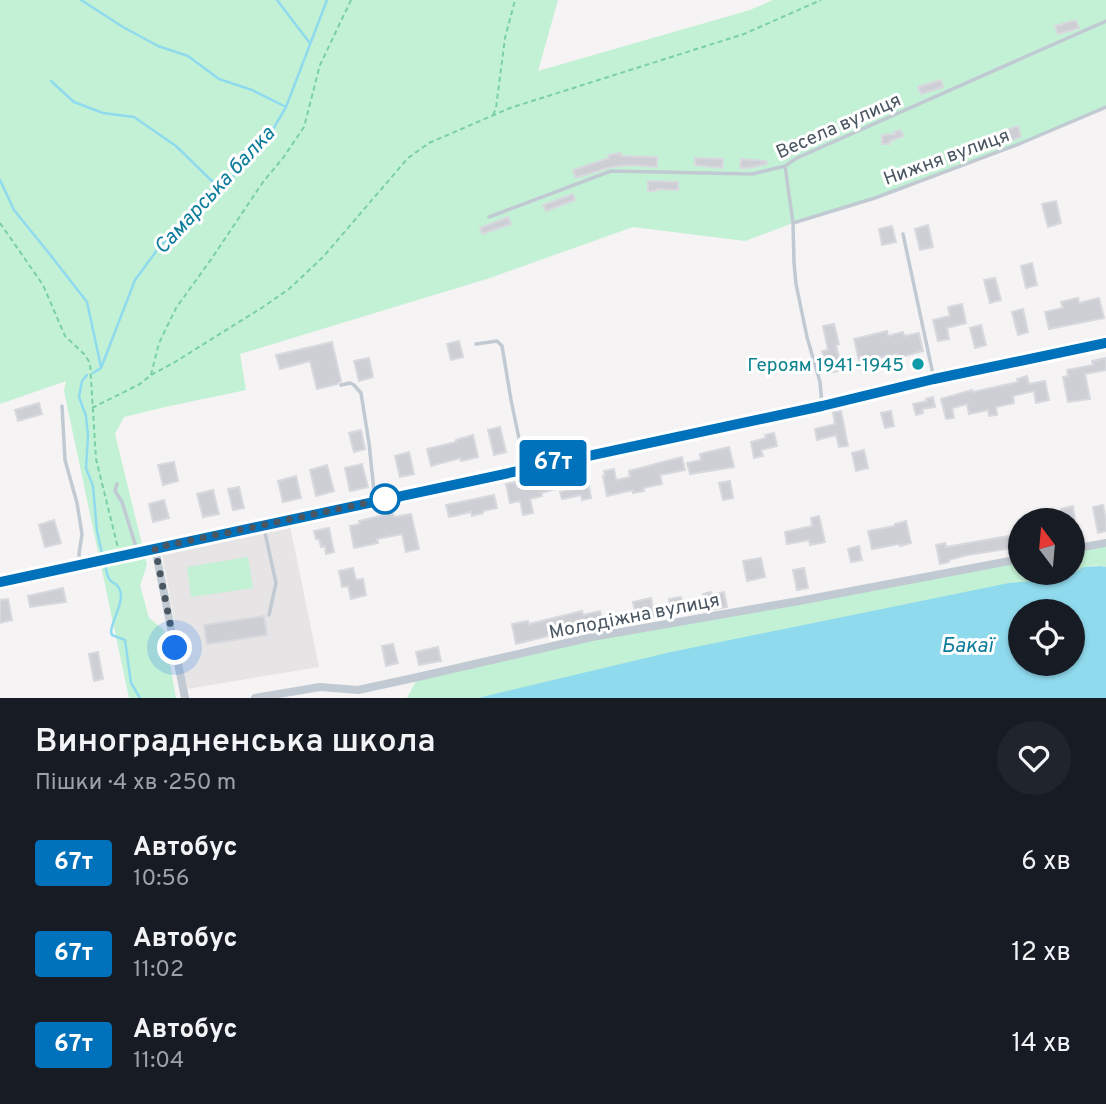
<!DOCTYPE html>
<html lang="uk">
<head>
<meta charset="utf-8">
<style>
	:root { --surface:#171b24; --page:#20242c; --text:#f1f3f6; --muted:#9ea1a6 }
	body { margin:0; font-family:Overpass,sans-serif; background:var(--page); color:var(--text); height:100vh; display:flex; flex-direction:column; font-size:26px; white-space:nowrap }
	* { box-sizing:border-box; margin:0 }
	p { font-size:23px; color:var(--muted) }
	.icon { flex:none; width:38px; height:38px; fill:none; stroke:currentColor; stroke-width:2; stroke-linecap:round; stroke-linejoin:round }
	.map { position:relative; height:698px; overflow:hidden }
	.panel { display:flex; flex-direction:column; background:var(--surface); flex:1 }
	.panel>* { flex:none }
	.badge { padding:0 14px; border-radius:5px; font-size:24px; line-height:46px }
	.needle { width:46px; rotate:344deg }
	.controls { position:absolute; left:1008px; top:508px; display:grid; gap:14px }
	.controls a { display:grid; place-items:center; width:77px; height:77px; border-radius:50%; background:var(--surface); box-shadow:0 2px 5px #0004; font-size:35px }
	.you { position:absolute; width:35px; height:35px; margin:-18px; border:5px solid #fff; border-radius:50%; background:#1a73e8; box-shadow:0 0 0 10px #1a73e833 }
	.map>.badge { position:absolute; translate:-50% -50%; box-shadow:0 0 0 4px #fff }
	.round { display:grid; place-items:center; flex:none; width:74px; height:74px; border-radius:37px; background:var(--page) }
	.head { display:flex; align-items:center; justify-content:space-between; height:119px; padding:0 35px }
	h1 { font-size:33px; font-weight:600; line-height:52px }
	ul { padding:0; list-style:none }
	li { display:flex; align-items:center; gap:21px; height:91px; padding:0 35px }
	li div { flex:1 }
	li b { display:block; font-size:26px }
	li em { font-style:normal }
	li .badge { min-width:77px; font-weight:700; text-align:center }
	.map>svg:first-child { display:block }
</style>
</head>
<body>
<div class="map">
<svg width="1106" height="698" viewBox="0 0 1106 698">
	<rect width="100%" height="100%" fill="#f5f3f3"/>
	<path fill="#e6e4e5" d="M290 526 319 667 187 689 162 554Z"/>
	<path fill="#c3f1d5" d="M0 0H558L538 71 750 10 773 0H1106V107L1019 144 875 198 793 223 745 241 633 227 490 278 240 354 246 390 165 407 124 417 115 434 147 565 140 585 149 618 164 630 176 698H129L64 391 66 381 0 404Z
		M1106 543V567C1084 561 1077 575 1059 582 1051 585 1040 583 1031 581L478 698H407L418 677 592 637 1020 559V572H1073V549Z
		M248 557 253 588 191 597 187 567Z"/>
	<path fill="#90daee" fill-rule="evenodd" d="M1100 566 1106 567V698H478L671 652 1009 583 1032 581 1044 584 1058 582 1084 567ZM1020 611H1073V663H1020Z"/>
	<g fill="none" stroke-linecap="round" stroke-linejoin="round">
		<path stroke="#90daee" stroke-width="2.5" d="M81 0 123 27 158 46 188 56 219 79 252 90 286 107
			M277 0 309 42
			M51 81 74 102 103 113 134 117 176 146 218 187
			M0 180 14 210 52 257 87 302 101 367
			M93 373 101 368 135 280 160 246 249 161 269 136 286 107 327 0
			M87 375 82 381 79 397 86 416 88 436 86 468 93 486 97 531 103 558
			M105 564C106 569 107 577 110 580 115 586 115 581 119 588 126 600 112 619 111 632L112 635 125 640 131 683 140 698"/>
	</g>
	<path fill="#cdcfd5" stroke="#d7d9de" stroke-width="2" d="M1076 20 1079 28 1058 34 1055 26Z
		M941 80 943 87 921 94 918 87Z
		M1018 126 1021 137 999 144 1000 146 992 148 989 136Z
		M900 130 904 136 890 141V144H882V135L895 134 894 132Z
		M621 153V156L657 157V167L632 165 611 167 576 178 573 170 609 158 608 155Z
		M695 158 723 159 722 168 695 165Z
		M741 159 766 161 767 164 748 168H740Z
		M648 181 678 182V190L657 189 656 191H648Z
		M573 194 575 200 546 211 543 205Z
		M1056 201 1061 223 1048 227 1042 204Z
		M508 217 511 224 482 234 480 228Z
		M928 225 933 247 920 250 915 229Z
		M892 226 896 242 882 245 879 229Z
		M1032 263 1037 285 1026 288 1021 266Z
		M995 278 1001 300 990 303 984 280Z
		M1078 298 1079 303 1099 298 1104 318 1049 329 1045 312 1063 308 1061 302Z
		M962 304 966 323 947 328 949 339 938 341 933 320 950 316 948 307Z
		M1023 309 1028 332 1018 335 1012 312Z
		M834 324 839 344 836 345 842 370 828 373 822 351 828 350 823 326Z
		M981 325 986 345 975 348 970 328Z
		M887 331 888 336 903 332 904 336 919 333 923 351 898 358 897 354 870 360 871 363 860 365 854 339Z
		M459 341 463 357 451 360 447 344Z
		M332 342 341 381 337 384 317 389 310 361 280 369 276 355Z
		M369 358 373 377 359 381 354 361Z
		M1106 358V370L1085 374 1090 399 1068 402 1063 377 1068 376 1067 370 1093 365 1092 361Z
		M1027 376 1029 384 1045 381 1049 400 1036 403 1034 391 1013 396 1014 403 996 407 997 415 989 416 988 410 969 414 967 404 952 408 954 418 946 419 941 399 972 390 973 392 1018 382 1017 379Z
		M933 397 935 407 922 409 923 413 916 415 913 404 927 401 926 399Z
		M39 403 42 414 18 421 15 410Z
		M841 411 848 446 839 447 836 435 817 440 815 429 835 424 833 412Z
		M891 411 894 426 885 428 881 413Z
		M500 427 506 452 494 455 488 430Z
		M361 430 365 449 354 452 349 433Z
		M774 433 777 446 761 450 763 456 754 458 751 442 766 438 765 435Z
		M473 435 478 457 461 461 460 458 431 466 427 449 456 442V440Z
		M729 447 734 467 690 474 687 463 701 460 700 454Z
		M864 450 868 468 856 471 852 453Z
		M409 452 414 474 400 477 395 456Z
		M682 457 685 470 660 475 662 484 643 488 644 491 633 493V490L607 496 603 476H605L604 471 614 469 616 480 630 477 629 471Z
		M174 462 178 481 163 485 158 465Z
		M362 464 368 487 350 491 345 468Z
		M327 465 334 491 316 496 310 470Z
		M296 476 301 498 283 502 278 481Z
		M553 478 556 489 541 493 542 496 530 499 533 513 523 515 520 501 510 503 506 484 516 482 517 487Z
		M588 481 591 498 582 500 581 495 562 499 560 492 580 488 579 483Z
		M730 481 733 498 723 500 719 483Z
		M239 487 244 508 233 510 228 489Z
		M213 490 219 514 203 517 197 494Z
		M494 495 497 508 483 511V513L472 516 471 512 449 517 446 505Z
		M164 500 169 518 153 522 149 504Z
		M1103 505 1106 520V531L1098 533 1093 507Z
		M1073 506 1075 520H1063L1061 509Z
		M393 513 394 517 411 514 419 549 406 552 402 534 377 539 378 543 354 548 350 526 360 524 359 521Z
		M819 516 825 542 810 545 809 540 787 544 785 532 812 526 811 518Z
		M54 520 61 543 45 547 39 525Z
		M906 521 911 543 900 546 899 544 872 549 868 531 895 526V524Z
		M329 528 334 552 326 554 325 546 321 547 319 539H316L314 531Z
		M1020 534V547L967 555 949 560V562L940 564 936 545 945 543 946 547Z
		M859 546 862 560 851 562 848 549Z
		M761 558 765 577 747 581 743 561Z
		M353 568 356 580 363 579 366 595 351 599 348 586 342 587 339 571Z
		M804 568 808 588 797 590 793 570Z
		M63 588 66 602 30 607 28 596Z
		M711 592 712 595 724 592 727 607 704 611 701 601 705 600 703 594Z
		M681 597 684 610 672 613 669 599Z
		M651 598 654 616 637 620 633 602Z
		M8 599 12 620 0 623V600Z
		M582 611 583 615 600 611 603 626 556 634 516 644 512 624 528 621 529 624Z
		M264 616 267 635 207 644 204 625Z
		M393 644 398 663 386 666 382 646Z
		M438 647 441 661 419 665 416 652Z
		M98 652 103 679 94 681 89 654Z"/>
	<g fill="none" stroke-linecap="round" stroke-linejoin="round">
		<path stroke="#7ad0a6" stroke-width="2" stroke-dasharray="5 3.5" stroke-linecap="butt" d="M493 115 496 108 505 38 515 0
			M0 223 43 285 65 336 85 355 90 363 96 459 118 548
			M151 375 159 343 176 308 212 258 263 182 283 158 304 127 320 65 351 0
			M92 408 140 384 151 375 175 362 263 307 289 289 323 257 408 158 429 143 510 108 744 34 821 0"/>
		<path stroke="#c1cad2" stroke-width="3.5" d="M785 166 793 223 794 263 796 284 807 337 820 382 822 405
			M489 217 611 171 752 174 785 166 797 158 1106 21
			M793 223 875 198 1019 144 1106 107
			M903 234 934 379
			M476 344 497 341 502 346 511 400 525 467
			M341 385 350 383 354 385 361 393 369 443 375 501
			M62 406 65 460 77 503 82 534 79 554 80 563
			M117 484 115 491 122 502 137 550
			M264 528 276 583 269 615"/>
		<path stroke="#c1cad2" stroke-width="8" d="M155 548 185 698
			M1073 549 1106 543
			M255 698 320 687 358 690 418 677 592 637 799 601 1020 559"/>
		<path stroke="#c1cad2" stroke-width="10" d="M0 582 822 406 934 379 1106 343"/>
	</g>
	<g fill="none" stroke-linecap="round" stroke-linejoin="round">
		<defs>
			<path id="line" d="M0 582 822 406 934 379 1106 343"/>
		</defs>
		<use href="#line" stroke="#fff" stroke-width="16"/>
		<use href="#line" stroke="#0072bc" stroke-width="10"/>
		<path stroke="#4a5661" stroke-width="7" stroke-dasharray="0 12.6" d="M175 648 155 548 385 499"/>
	</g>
	<circle fill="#0f9aa8" stroke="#fff" stroke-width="2.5" cx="918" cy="364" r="7"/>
	<circle fill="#fff" stroke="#0072bc" stroke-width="3.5" cx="385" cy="499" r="14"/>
	<g text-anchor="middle" stroke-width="6" stroke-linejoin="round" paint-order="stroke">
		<g font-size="19" fill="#4a5661" stroke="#fff">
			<text transform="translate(838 125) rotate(-24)" y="7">Весела вулиця</text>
			<text transform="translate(946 156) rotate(-20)" y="7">Нижня вулиця</text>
			<text transform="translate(634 615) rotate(-11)" y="7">Молодіжна вулиця</text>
		</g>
		<g font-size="19" fill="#0d838f" stroke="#fff" text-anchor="end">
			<text x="904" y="371">Героям 1941-1945</text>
		</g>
		<g font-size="21" font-style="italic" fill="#0c7c9b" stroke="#fff">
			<text transform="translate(214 190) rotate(-47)" y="7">Самарська балка</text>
			<text x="967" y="652">Бакаї</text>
		</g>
	</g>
</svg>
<div class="controls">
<a><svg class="needle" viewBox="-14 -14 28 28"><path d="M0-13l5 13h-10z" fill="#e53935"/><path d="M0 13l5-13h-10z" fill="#9ea1a6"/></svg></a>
<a><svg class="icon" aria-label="locate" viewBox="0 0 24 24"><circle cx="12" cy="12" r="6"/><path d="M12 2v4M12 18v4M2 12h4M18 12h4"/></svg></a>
</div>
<div class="you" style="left:175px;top:648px"></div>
<b class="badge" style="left:553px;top:463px;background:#0072bc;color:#fff">67т</b>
</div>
<section class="panel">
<div class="head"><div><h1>Виноградненська школа</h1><p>Пішки · 4 хв · 250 m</p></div><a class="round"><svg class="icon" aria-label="heart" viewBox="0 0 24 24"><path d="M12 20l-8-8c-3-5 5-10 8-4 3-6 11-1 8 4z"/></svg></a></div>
<ul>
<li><span class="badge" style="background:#0072bc;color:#fff">67т</span><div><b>Автобус</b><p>10:56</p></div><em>6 хв</em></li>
<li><span class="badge" style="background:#0072bc;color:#fff">67т</span><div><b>Автобус</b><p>11:02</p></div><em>12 хв</em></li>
<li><span class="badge" style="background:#0072bc;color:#fff">67т</span><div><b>Автобус</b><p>11:04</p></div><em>14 хв</em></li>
</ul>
</section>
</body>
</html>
